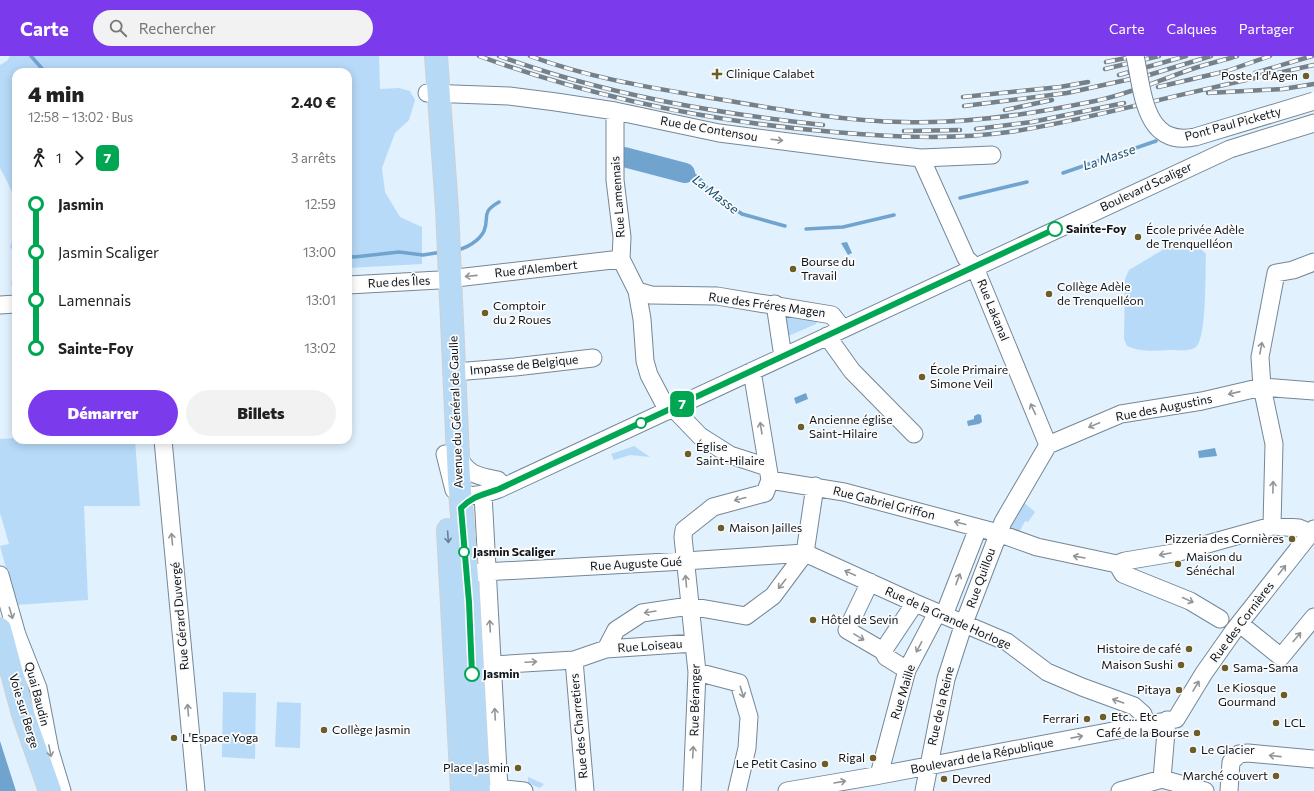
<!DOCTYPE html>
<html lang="fr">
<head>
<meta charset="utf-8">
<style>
	:root { --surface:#fff; --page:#f2f2f2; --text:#222; --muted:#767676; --accent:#7c3aed }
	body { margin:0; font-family:Commissioner,sans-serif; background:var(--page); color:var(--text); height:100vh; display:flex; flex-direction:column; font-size:15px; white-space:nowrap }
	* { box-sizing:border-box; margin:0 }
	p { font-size:13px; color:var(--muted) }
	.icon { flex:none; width:22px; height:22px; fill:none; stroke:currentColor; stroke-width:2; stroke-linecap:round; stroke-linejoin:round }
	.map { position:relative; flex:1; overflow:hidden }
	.drawer { position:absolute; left:12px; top:12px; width:340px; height:376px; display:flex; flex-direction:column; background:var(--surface); border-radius:12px; box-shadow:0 2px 10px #0003 }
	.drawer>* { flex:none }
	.badge { padding:0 8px; border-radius:6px; font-size:14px; line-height:26px }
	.map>.badge { position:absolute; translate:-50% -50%; box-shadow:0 0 0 2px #fff }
	.legs { display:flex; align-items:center; gap:6px; height:44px; padding:0 16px; font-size:13px }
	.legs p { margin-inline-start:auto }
	.overview { display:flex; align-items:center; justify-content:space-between; height:68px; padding:0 16px }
	h1 { font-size:22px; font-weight:800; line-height:30px }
	.cta { display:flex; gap:8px; margin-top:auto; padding:8px 16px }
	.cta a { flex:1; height:46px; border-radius:24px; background:var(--accent); color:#fff; font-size:16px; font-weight:800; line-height:46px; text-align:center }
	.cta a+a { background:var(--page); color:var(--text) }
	ul { padding:0 16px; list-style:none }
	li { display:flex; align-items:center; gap:14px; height:48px; font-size:15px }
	li i { display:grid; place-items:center; width:6px; height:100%; margin:0 5px; background:currentColor }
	li i::after { content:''; width:10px; height:10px; margin:-5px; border:3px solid; border-radius:50%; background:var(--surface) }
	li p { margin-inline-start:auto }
	li:first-child i { background:linear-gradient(#0000 50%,currentColor 0) }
	li:last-child i { background:linear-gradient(currentColor 50%,#0000 0) }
	header { display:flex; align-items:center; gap:24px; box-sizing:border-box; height:56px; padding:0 20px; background:var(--accent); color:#fff }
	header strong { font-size:19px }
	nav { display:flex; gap:22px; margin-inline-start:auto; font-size:14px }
	.search { width:280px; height:36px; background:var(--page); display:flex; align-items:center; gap:10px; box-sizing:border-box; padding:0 14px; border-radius:22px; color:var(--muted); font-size:15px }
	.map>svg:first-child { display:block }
</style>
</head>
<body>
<header>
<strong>Carte</strong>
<div class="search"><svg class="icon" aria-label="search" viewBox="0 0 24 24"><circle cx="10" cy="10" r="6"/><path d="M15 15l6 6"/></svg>Rechercher</div>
<nav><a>Carte</a><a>Calques</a><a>Partager</a></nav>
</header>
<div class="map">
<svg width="1314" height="735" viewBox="0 0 1314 735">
	<rect width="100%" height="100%" fill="#e1f1fe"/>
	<path fill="#b7daf8" d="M10 0H379L380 33 399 32 410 35 415 44 409 64 395 77 382 112 385 136 400 161 422 171V208L348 212V16H16V147L8 127 0 112V9L7 5Z
		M16 175V229H11L16 199 10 191Z
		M1176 186H1194L1206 198C1205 215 1207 282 1196 291 1189 296 1177 294 1169 294 1155 295 1140 296 1127 290L1124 283 1125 223 1129 214Z
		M780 256 818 265 816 268 786 281Z
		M13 292H16V344Z
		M16 382V384H135L140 450H84L88 544 16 549 0 490 9 488 0 457V383Z
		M634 390 650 401 630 399 614 404 611 398Z
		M1021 444 1035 456 1028 466 1025 465 1018 478 1004 469Z
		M223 636 256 637 255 703 222 701Z
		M277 646 301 647 300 692 275 691Z
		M528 721 544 728 540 732 528 727Z"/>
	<path fill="#70a4cf" d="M847 186 852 197 848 199 841 187Z
		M806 337 808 343 796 348 794 342Z
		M978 358 981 359 982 366 979 368 968 370 967 365 974 363V360Z
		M1215 392 1217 400 1199 402 1198 395Z
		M0 685 16 735H0Z"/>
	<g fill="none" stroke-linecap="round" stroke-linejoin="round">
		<path stroke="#70a4cf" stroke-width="3.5" d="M31 0 45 16
			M685 117 693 118 700 123 711 137 742 158 785 170
			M1063 117 1156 85
			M960 142 1027 126
			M806 173 843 171 894 159
			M456 194C466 193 480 184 484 175 490 160 480 157 499 146
			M348 200 354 201 399 196 423 199 442 196"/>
		<path stroke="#70a4cf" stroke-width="20" d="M624 101 685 117"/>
		<defs>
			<path id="minor" d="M427 37 509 40 556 46 615 55 719 77 876 97 921 102 992 99
				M615 55V124L622 181 621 203
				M921 102 966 202 971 207 978 219 1048 389
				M621 203 637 235 642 263 645 305 649 319 668 355
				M348 229 439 224 621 203
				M637 235 651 239 717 240 832 259 843 273
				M775 248 783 301
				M0 249 16 248
				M827 280 852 315 914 378
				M455 316 515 311 593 302
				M673 352 700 380 730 399 767 411
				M163 384 196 735
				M445 398 454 434C469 444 484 438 499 433L1230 93 1314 67
				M457 398C467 419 477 420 498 424
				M770 424 844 436 998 477 1037 491 1117 508
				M483 438 499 733
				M1272 470 1274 388 1262 331 1260 301 1276 217 1293 214 1314 206
				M1117 508 1125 505 1179 496 1272 470 1299 472 1311 477
				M1117 508 1123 518 1190 545 1220 563
				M466 517 685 505 805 497 915 547 1007 586 1047 616 1082 631 1134 650 1143 658 1146 668
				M0 519 17 579 38 632 50 695 62 735
				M870 526 847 574 883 595 886 601 907 614
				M944 559 978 472
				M1240 568 1281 601 1314 561
				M606 593 616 574 642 557 689 550 746 560 773 540 805 497 815 430
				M883 595 915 547
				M574 604 585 735
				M492 609 574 604 606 593 694 587
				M697 616 739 627 749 661 747 692 737 735
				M879 719 907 614 937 557
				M1162 723 1167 664
				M495 735 506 733 524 735
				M692 735 697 616 683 481 684 474 713 451 765 437 770 424 752 315
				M787 735 875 720 1176 663 1204 617 1235 573 1314 473
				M924 735 946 623 964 567 1003 466 1048 389 1121 358 1202 345 1262 331 1314 335
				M1120 735 1162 723 1205 735
				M1229 735 1231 706 1239 698 1248 697 1314 703"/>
			<path id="major" d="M436 0 447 153 459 423 469 546 479 735
				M448 474 462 735
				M0 573 23 658 50 735"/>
		</defs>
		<use href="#minor" stroke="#758796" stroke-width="19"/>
		<use href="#major" stroke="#cfd0d1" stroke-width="24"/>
		<use href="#minor" stroke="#fff" stroke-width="17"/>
		<use href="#major" stroke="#b6d9f6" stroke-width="22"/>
		<defs>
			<path id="rail" d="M479 0C594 42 712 66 834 76 892 81 951 84 1009 76 1057 69 1104 57 1151 46 1205 33 1260 21 1314 9
				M499 0C603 38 713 57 823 69
				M530 0C586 21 647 31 706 41 772 52 838 65 904 66 968 68 1033 58 1095 45 1131 38 1164 22 1198 11 1211 7 1224 4 1237 0
				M1106 6 1136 0
				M1105 13 1159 0
				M1255 17 1312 0
				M1119 19 1186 0
				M1158 31 1227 15 1270 0
				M1208 37 1283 33 1314 28
				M963 41 1060 31 1088 26
				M964 50 1067 37 1149 19 1211 0
				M1005 54 1052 44
				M976 73 1032 66 1124 47
				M904 75 960 74"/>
		</defs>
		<use href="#rail" stroke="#758089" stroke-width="4.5"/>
		<use href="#rail" stroke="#fbfbfb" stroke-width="3" stroke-dasharray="9" stroke-linecap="butt"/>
		<defs>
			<path id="minor-bridge" d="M1135 0C1143 36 1144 91 1195 81L1314 45"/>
		</defs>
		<use href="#minor-bridge" stroke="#758796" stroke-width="19" stroke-linecap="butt"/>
		<use href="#minor-bridge" stroke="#fff" stroke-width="17"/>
	</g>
	<defs><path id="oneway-shaft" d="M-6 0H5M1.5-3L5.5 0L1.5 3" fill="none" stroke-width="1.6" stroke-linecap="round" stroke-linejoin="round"/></defs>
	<g stroke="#929598">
		<use href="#oneway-shaft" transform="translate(777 84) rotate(7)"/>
		<use href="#oneway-shaft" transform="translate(471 220) rotate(174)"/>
		<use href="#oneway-shaft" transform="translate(1261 292) rotate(-79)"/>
		<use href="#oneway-shaft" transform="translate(1234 337) rotate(167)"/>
		<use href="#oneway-shaft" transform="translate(1033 353) rotate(-115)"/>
		<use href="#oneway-shaft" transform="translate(1094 369) rotate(157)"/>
		<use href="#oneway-shaft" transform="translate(761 372) rotate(-99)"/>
		<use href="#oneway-shaft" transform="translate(1273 431) rotate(-89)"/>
		<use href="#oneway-shaft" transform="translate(740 443) rotate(165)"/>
		<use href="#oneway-shaft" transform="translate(960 467) rotate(-165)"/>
		<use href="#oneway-shaft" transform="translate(172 483) rotate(-95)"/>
		<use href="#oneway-shaft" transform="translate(1165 498) rotate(170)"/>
		<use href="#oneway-shaft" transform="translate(1079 501) rotate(-170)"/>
		<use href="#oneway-shaft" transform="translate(1282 514) rotate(-52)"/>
		<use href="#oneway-shaft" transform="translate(850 517) rotate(-155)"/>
		<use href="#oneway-shaft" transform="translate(958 523) rotate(-69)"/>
		<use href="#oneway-shaft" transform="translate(686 525) rotate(-95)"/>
		<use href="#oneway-shaft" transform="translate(782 528) rotate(129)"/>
		<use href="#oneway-shaft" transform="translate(1188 544) rotate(25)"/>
		<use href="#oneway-shaft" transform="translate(650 556) rotate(171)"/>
		<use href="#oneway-shaft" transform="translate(11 557) rotate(73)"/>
		<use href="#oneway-shaft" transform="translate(490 570) rotate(-93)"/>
		<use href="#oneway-shaft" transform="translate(859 581) rotate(31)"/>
		<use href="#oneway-shaft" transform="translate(1297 581) rotate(-50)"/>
		<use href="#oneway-shaft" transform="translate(919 591) rotate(118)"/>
		<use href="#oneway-shaft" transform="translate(531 606) rotate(-3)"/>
		<use href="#oneway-shaft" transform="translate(1196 630) rotate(-59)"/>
		<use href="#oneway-shaft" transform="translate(742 636) rotate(73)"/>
		<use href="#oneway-shaft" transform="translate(1118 645) rotate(-161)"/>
		<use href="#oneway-shaft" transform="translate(188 654) rotate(-95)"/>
		<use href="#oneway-shaft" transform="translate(495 658) rotate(-93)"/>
		<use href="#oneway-shaft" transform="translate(1077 681) rotate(-11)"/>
		<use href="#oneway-shaft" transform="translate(50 695) rotate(79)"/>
		<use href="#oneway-shaft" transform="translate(693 696) rotate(-87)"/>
		<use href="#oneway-shaft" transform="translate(1275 700) rotate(-174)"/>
		<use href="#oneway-shaft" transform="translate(840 726) rotate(-10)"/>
	</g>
	<use stroke="#6a8093" href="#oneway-shaft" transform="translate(448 481) rotate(86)"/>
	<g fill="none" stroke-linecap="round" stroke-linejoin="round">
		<defs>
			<path id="line-1" d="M472 618 469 546 461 452C474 439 483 439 499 433L1055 173"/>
		</defs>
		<use href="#line-1" stroke="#fff" stroke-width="9"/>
		<use href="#line-1" stroke="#00a651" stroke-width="6"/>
	</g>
	<g fill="#6c5e2b" stroke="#fbfbfb" stroke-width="1.5">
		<path d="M715 12h4v4h4v4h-4v4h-4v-4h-4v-4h4z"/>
		<circle cx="1306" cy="20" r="4"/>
		<circle cx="1138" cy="181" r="4"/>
		<circle cx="793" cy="213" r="4"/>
		<circle cx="1049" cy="238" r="4"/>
		<circle cx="485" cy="257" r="4"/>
		<circle cx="922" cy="321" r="4"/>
		<circle cx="801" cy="371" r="4"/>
		<circle cx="688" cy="398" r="4"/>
		<circle cx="721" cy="472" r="4"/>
		<circle cx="1292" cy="483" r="4"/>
		<circle cx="1178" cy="508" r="4"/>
		<circle cx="813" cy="564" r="4"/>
		<circle cx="1189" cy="593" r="4"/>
		<circle cx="1181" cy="609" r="4"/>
		<circle cx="1225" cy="612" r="4"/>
		<circle cx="1179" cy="634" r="4"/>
		<circle cx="1284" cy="639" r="4"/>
		<circle cx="1103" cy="661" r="4"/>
		<circle cx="1087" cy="663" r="4"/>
		<circle cx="1276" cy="667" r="4"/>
		<circle cx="324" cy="674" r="4"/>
		<circle cx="1197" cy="677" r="4"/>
		<circle cx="174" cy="682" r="4"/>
		<circle cx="1193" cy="694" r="4"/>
		<circle cx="873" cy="702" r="4"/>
		<circle cx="825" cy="708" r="4"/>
		<circle cx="518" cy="712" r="4"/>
		<circle cx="1276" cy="720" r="4"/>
		<circle cx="944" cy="723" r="4"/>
	</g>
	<g fill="#fff" stroke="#00a651" stroke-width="2">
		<circle cx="1055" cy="173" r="7"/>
		<circle cx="641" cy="367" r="5"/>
		<circle cx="464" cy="496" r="5"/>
		<circle cx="472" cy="618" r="7"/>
	</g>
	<g text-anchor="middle" stroke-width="3.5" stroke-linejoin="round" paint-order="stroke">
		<g font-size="12" fill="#0d141a" stroke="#fbfbfb" text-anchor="start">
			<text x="726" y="22">Clinique Calabet</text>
			<text x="1298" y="24" text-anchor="end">Poste 1 d'Agen</text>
			<text x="1146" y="178">École privée Adèle<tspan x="1146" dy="14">de Trenquelléon</tspan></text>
			<text x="801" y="210">Bourse du<tspan x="801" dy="14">Travail</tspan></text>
			<text x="1057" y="235">Collège Adèle<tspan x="1057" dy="14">de Trenquelléon</tspan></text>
			<text x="493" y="254">Comptoir<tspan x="493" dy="14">du 2 Roues</tspan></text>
			<text x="930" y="318">École Primaire<tspan x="930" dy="14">Simone Veil</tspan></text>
			<text x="809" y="368">Ancienne église<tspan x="809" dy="14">Saint-Hilaire</tspan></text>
			<text x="696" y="395">Église<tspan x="696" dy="14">Saint-Hilaire</tspan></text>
			<text x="729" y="476">Maison Jailles</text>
			<text x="1284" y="487" text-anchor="end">Pizzeria des Cornières</text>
			<text x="1186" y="505">Maison du<tspan x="1186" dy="14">Sénéchal</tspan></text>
			<text x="821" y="568">Hôtel de Sevin</text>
			<text x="1181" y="597" text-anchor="end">Histoire de café</text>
			<text x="1173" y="613" text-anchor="end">Maison Sushi</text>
			<text x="1233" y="616">Sama-Sama</text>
			<text x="1276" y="636" text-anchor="end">Le Kiosque<tspan x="1276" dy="14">Gourmand</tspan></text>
			<text x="1171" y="638" text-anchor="end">Pitaya</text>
			<text x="1111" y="665">Etc... Etc</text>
			<text x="1079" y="667" text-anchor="end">Ferrari</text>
			<text x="1284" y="671">LCL</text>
			<text x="332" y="678">Collège Jasmin</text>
			<text x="1189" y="681" text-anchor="end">Café de la Bourse</text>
			<text x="182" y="686">L'Espace Yoga</text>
			<text x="1201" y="698">Le Glacier</text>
			<text x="865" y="706" text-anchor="end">Rigal</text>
			<text x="817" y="712" text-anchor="end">Le Petit Casino</text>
			<text x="510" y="716" text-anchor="end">Place Jasmin</text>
			<text x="1268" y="724" text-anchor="end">Marché couvert</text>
			<text x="952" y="727">Devred</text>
		</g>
		<g font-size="12" fill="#0d141a" stroke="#fbfbfb">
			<text transform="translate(1233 68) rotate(-15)" y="4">Pont Paul Picketty</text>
			<text transform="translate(709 73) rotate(10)" y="4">Rue de Contensou</text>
			<text transform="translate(1146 131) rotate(-25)" y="4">Boulevard Scaliger</text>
			<text transform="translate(618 141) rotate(-94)" y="4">Rue Lamennais</text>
			<text transform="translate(536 213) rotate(-6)" y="4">Rue d'Alembert</text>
			<text transform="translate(399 226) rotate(-3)" y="4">Rue des Îles</text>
			<text transform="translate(767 249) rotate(8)" y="4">Rue des Fréres Magen</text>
			<text transform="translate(993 254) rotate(68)" y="4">Rue Lakanal</text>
			<text transform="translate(524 309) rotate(-6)" y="4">Impasse de Belgique</text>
			<text transform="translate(1164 352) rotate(-11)" y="4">Rue des Augustins</text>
			<text transform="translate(456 356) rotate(-92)" y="4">Avenue du Général de Gaulle</text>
			<text transform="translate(884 447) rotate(14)" y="4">Rue Gabriel Griffon</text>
			<text transform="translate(636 508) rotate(-3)" y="4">Rue Auguste Gué</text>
			<text transform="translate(981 522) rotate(-70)" y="4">Rue Quillou</text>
			<text transform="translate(180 560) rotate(-95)" y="4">Rue Gérard Duvergé</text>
			<text transform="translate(948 562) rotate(24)" y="4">Rue de la Grande Horloge</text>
			<text transform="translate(1242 566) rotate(-53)" y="4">Rue des Cornières</text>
			<text transform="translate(650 590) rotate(-4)" y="4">Rue Loiseau</text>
			<text transform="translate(903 636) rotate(-73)" y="4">Rue Maille</text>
			<text transform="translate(37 638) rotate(75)" y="4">Quai Baudin</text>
			<text transform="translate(695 644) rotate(-89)" y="4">Rue Béranger</text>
			<text transform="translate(941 650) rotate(-77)" y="4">Rue de la Reine</text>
			<text transform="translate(24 655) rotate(73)" y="4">Voie sur Berge</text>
			<text transform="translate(579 670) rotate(-95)" y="4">Rue des Charretiers</text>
			<text transform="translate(982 700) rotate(-11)" y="4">Boulevard de la République</text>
		</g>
		<g font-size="12" font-weight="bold" fill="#0d141a" stroke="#fbfbfb" text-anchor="start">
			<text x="1066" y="177">Sainte-Foy</text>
			<text x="473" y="500">Jasmin Scaliger</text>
			<text x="483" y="622">Jasmin</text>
		</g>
		<g font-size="13" font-style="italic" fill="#104d76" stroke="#fbfbfb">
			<text transform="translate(1109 101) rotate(-19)" y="5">La Masse</text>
			<text transform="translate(716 138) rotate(38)" y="5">La Masse</text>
		</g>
	</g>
</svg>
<b class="badge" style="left:682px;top:348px;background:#00a651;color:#fff">7</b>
<section class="drawer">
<div class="overview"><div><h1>4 min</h1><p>12:58 – 13:02 · Bus</p></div><b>2.40 €</b></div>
<div class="legs"><svg class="icon" aria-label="walk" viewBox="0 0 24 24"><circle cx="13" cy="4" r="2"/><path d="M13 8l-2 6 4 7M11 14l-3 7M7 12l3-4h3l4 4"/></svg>1<svg class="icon" aria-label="forward" viewBox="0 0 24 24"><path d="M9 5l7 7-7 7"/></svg><b class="badge" style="background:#00a651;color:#fff">7</b><p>3 arrêts</p></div>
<ul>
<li><i style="color:#00a651"></i><b>Jasmin</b><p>12:59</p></li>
<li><i style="color:#00a651"></i><span>Jasmin Scaliger</span><p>13:00</p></li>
<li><i style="color:#00a651"></i><span>Lamennais</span><p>13:01</p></li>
<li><i style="color:#00a651"></i><b>Sainte-Foy</b><p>13:02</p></li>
</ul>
<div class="cta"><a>Démarrer</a><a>Billets</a></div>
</section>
</div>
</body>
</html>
